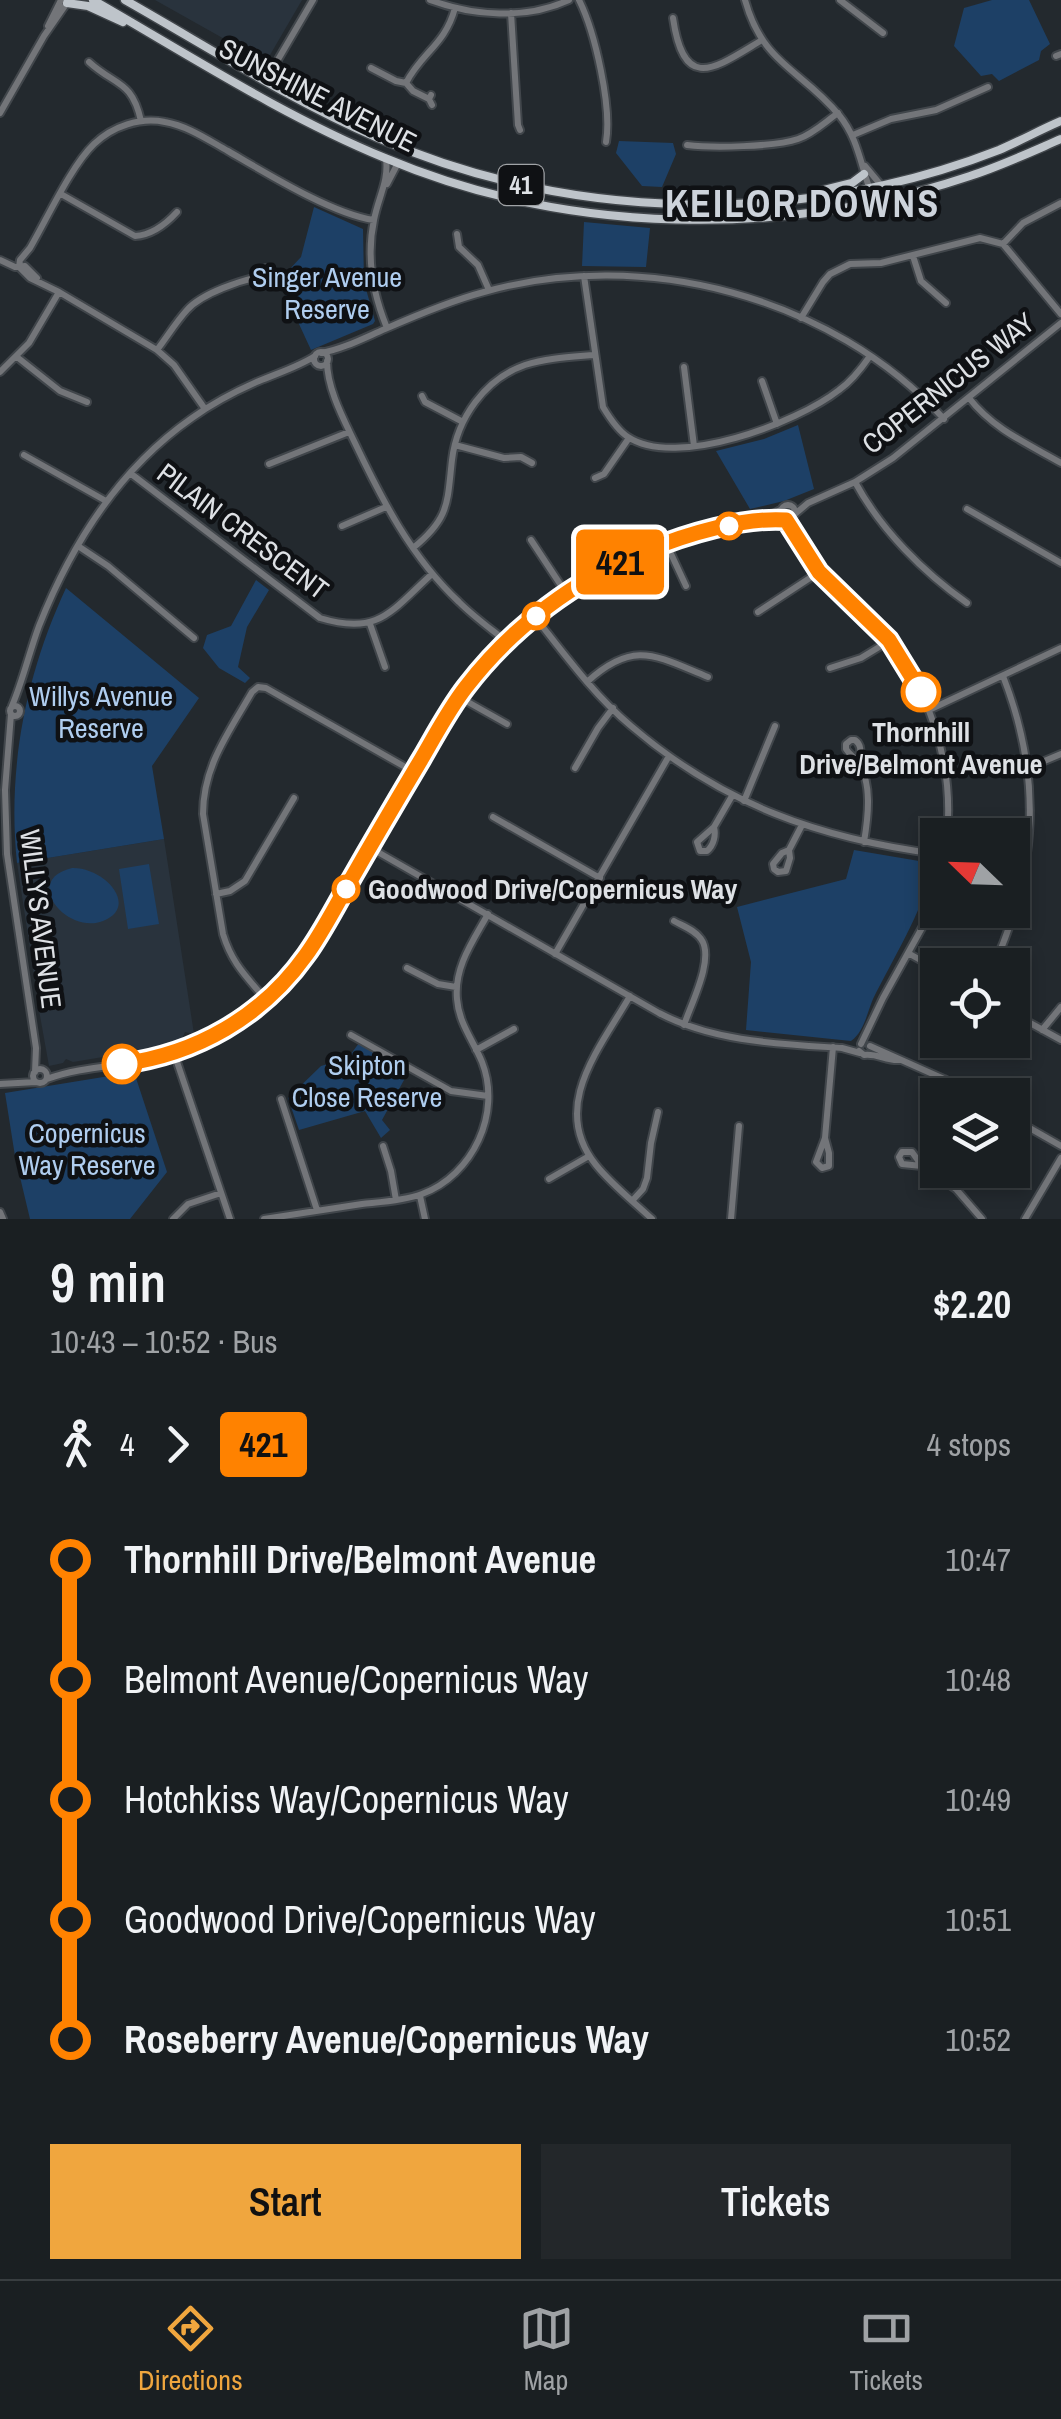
<!DOCTYPE html>
<html lang="en">
<head>
<meta charset="utf-8">
<style>
	:root { --surface:#1a1f22; --page:#23272a; --text:#f1f3f6; --muted:#9fa2a5; --line:#383d40; --accent:#f0a63e }
	body { margin:0; font-family:"Archivo Narrow",sans-serif; background:var(--page); color:var(--text); height:100vh; display:flex; flex-direction:column; font-size:38px; white-space:nowrap }
	* { box-sizing:border-box; margin:0 }
	p { font-size:32px; color:var(--muted) }
	.icon { flex:none; width:55px; height:55px; fill:none; stroke:currentColor; stroke-width:2; stroke-linecap:round; stroke-linejoin:round }
	.map { position:relative; height:1219px; overflow:hidden }
	.panel { display:flex; flex-direction:column; background:var(--surface); flex:1 }
	.panel>* { flex:none }
	.badge { padding:0 20px; border-radius:8px; font-size:35px; line-height:65px }
	.needle { width:65px; rotate:293deg }
	.fabs { position:absolute; left:920px; top:818px; display:grid; gap:20px }
	.fabs a { display:grid; place-items:center; width:110px; height:110px; border-radius:0px; background:var(--surface); box-shadow:0 5px 15px #0003,0 0 0 2px var(--line); font-size:50px }
	.map>.badge { position:absolute; translate:-50% -50%; box-shadow:0 0 0 5px #fff }
	.legs { display:flex; align-items:center; gap:15px; height:110px; padding:0 50px; font-size:32px }
	.legs p { margin-inline-start:auto }
	.overview { display:flex; align-items:center; justify-content:space-between; height:170px; padding:0 50px }
	h1 { font-size:55px; font-weight:600; line-height:75px }
	.button { display:flex; gap:20px; margin-top:auto; padding:20px 50px }
	.button a { flex:1; height:115px; border-radius:0px; background:var(--accent); color:#111; font-size:40px; font-weight:600; line-height:115px; text-align:center }
	.button a+a { background:var(--page); color:var(--text) }
	ul { padding:0 50px; list-style:none }
	li { display:flex; align-items:center; gap:35px; height:120px; font-size:38px }
	li i { display:grid; place-items:center; width:15px; height:100%; margin:0 12px; background:currentColor }
	li i::after { content:''; width:25px; height:25px; margin:-12px; border:8px solid; border-radius:50%; background:var(--surface) }
	li p { margin-inline-start:auto }
	li:first-child i { background:linear-gradient(#0000 50%,currentColor 0) }
	li:last-child i { background:linear-gradient(currentColor 50%,#0000 0) }
	.tabs { display:flex; justify-content:space-around; align-items:center; height:140px; border-top:2px solid var(--line); background:var(--surface); font-size:28px; color:var(--muted) }
	.tabs a { display:grid; justify-items:center; gap:5px }
	.tabs .on { color:var(--accent) }
	.map>svg:first-child { display:block }
</style>
</head>
<body>
<div class="map">
<svg width="1061" height="1219" viewBox="0 0 1061 1219">
	<rect width="100%" height="100%" fill="#23292e"/>
	<path fill="#29333d" d="M155 0H302L270 55 258 58Z
		M164 839 194 1034 185 1032 182 1039 145 1050 73 1062 66 1059 63 1063 49 1066 37 999 41 991 36 988 17 863Z"/>
	<path fill="#1d4066" d="M992 0H1029L1050 44 1041 51 1039 60 999 81 992 74 981 76 954 46 964 8Z
		M619 141 673 143 676 154 662 187 642 186 616 153Z
		M314 207 363 229 364 282 375 321 373 324 311 350 281 285 270 287 269 276 287 272 301 257Z
		M584 222 650 228 646 267 582 266Z
		M798 425 814 489 784 501 750 509 716 451 764 439Z
		M256 580 269 590 247 627 238 667 250 678 245 683 219 668 203 648 207 635 231 626Z
		M66 588 199 698 152 766 164 839 17 863C7 768 26 674 66 588Z
		M854 850 925 862 933 868C920 916 895 955 873 999 867 1013 864 1032 851 1041L746 1030 751 962 737 907 846 879Z
		M149 864 159 924 128 929 119 869Z
		M72 868C104 867 140 906 103 921 67 935 21 880 72 868Z
		M359 1043 409 1071 382 1120 390 1130 381 1138 365 1111 299 1130 288 1098 321 1066 348 1058Z
		M134 1072 167 1172 130 1219H30L15 1156 5 1093Z"/>
	<g fill="none" stroke-linecap="round" stroke-linejoin="round">
		<defs>
			<path id="minor" d="M430 0C473 16 526 20 569 0
				M579 0C595 32 612 107 606 142
				M745 0C763 65 801 69 839 115 857 137 860 161 869 187
				M840 0 883 33
				M511 13 518 125 520 130
				M673 18C684 94 715 68 762 40
				M48 26 61 0
				M1056 56 1061 54
				M89 62C115 86 132 80 141 121
				M371 68 396 81 406 83 413 91 429 99
				M266 80 313 0
				M406 83C422 52 445 45 455 8
				M431 95 429 99 432 105
				M0 113 44 36 69 0
				M853 135 891 119 936 110 988 87
				M687 145C712 148 775 147 798 139 813 134 825 122 838 113
				M386 159C389 181 378 198 374 220 366 257 373 294 387 328
				M865 166 880 184
				M387 184 398 163
				M61 194 135 236C152 235 166 224 177 212
				M457 234 459 247 478 265 489 290
				M1003 244 1023 223 1061 203
				M913 256 921 281 946 303
				M0 260 15 267 25 266 37 278
				M584 276 603 407C609 417 617 430 628 437 676 469 797 423 839 390 852 381 861 369 870 356
				M264 281 266 268
				M801 318 823 282 830 274 850 264 881 263 980 238 1003 244 1061 314
				M157 350C167 337 176 322 187 310 202 293 242 280 263 276
				M314 359a7 7 0 1 1 14 0a7 7 0 1 1-14 0Z
				M321 353C343 349 364 338 385 329 417 315 450 301 484 292 644 247 831 296 944 419
				M17 357 60 391 87 402
				M327 361C327 388 343 418 354 441 382 500 411 557 459 602 474 617 491 629 507 642
				M684 367 694 446
				M0 372 29 343 59 292
				M762 381 777 424
				M422 396 425 402 463 422
				M969 398C993 429 1028 444 1061 463
				M205 409 174 365 157 350 59 292 30 278 19 267 20 260 30 248C47 219 71 166 94 144 113 126 140 117 165 122 188 126 208 140 228 151 266 173 332 214 374 220
				M455 445 504 458 521 457 532 463
				M24 455 106 501
				M269 464 349 432
				M130 473 320 618C379 636 391 611 432 574
				M595 478 604 474 629 438
				M855 482C881 530 923 572 967 603
				M781 512a7 7 0 1 1 14 0a7 7 0 1 1-14 0Z
				M967 509 1061 563
				M795 514 808 503 855 482 893 458 1061 323
				M786 519C798 541 812 564 829 583 845 599 864 613 879 630 929 685 954 762 947 835
				M342 526 386 507
				M531 540 566 593
				M666 543 686 586
				M78 546 108 566 194 638
				M413 548C450 518 447 503 452 460 457 418 485 379 525 365 547 358 571 357 594 355
				M758 612 819 572
				M535 617C565 655 594 695 631 726 722 804 820 839 938 854
				M370 624 385 667
				M830 668 861 658 889 641
				M587 682C634 639 656 656 708 677
				M459 697 507 724
				M10 711a5 5 0 1 1 10 0a5 5 0 1 1-10 0Z
				M12 706C23 680 29 653 39 626 71 545 120 468 192 418 213 403 236 391 259 381 278 373 298 367 315 356
				M929 710 1061 648
				M11 714 5 790 7 854 36 1048 35 1072
				M858 762C860 753 863 746 855 740H851L846 744V749C849 754 854 757 857 761 873 782 868 818 864 842
				M1028 762H1042L1061 754
				M575 768 598 728 613 708
				M744 801 775 726
				M493 817 600 878
				M714 827C716 835 714 845 707 851H700L697 842 714 827 732 796
				M369 847 659 1013C714 1042 780 1044 842 1048L860 1053
				M789 850 782 853 773 864 774 869 778 872 786 871 790 858 789 850 802 825
				M216 894 230 891 245 881 294 798
				M674 921C683 926 695 930 701 939 715 958 691 1004 684 1025
				M908 953 938 970
				M555 954 669 756
				M994 965C1038 867 1042 776 1003 676
				M407 968 438 984 456 987
				M630 996C600 1048 549 1107 596 1165 612 1185 634 1202 652 1219
				M266 1000C247 977 232 964 223 934L203 814C203 766 229 732 252 692L258 687 266 688 414 772
				M1012 1013 1061 1040
				M1042 1030 1061 1007
				M351 1035 451 1091 488 1096
				M861 1044 883 998 923 926 938 885
				M870 1046 944 1079 974 1095
				M476 1050 514 1029
				M859 1051 864 1055C877 1053 886 1061 899 1060
				M174 1053 230 1219
				M33 1076a7 7 0 1 1 14 0a7 7 0 1 1-14 0Z
				M47 1079C76 1068 108 1067 138 1062 207 1050 262 1011 305 957L443 723C497 639 576 572 672 541 708 530 751 529 782 509
				M0 1084 36 1082
				M281 1099 317 1210
				M1012 1118 1061 1146
				M825 1138 829 1153V1166L822 1168 816 1162 825 1138 833 1047
				M383 1146 391 1171 396 1200
				M922 1166 902 1164 899 1157 902 1152H912L922 1166 956 1189 982 1219
				M549 1179 589 1156
				M420 1196 425 1219
				M632 1201 643 1189 647 1178 651 1143 658 1112
				M0 1212 3 1219
				M173 1219 188 1204 221 1193
				M264 1219C296 1214 329 1209 362 1204 381 1202 403 1201 422 1194 473 1175 502 1113 482 1062 473 1040 459 1024 457 999 454 967 473 941 488 914
				M731 1219 739 1126
				M1025 1219 1061 1158"/>
			<path id="major" d="M93 0C189 55 283 116 385 158 568 235 783 239 970 176 1001 166 1031 152 1061 139
				M125 0C208 47 290 100 378 138 571 222 802 227 999 150 1020 141 1040 130 1061 121
				M67 3 88 6 123 22
				M820 191 852 183 864 174"/>
		</defs>
		<use href="#minor" stroke="#41464b" stroke-width="10"/>
		<use href="#major" stroke="#41464b" stroke-width="11"/>
		<use href="#minor" stroke="#737579" stroke-width="6"/>
		<use href="#major" stroke="#bec4ca" stroke-width="8"/>
	</g>
	<g fill="none" stroke-linecap="round" stroke-linejoin="round">
		<defs>
			<path id="line-1" d="M122 1064C196 1054 262 1017 306 955 322 933 335 907 349 883 373 841 397 800 422 758 436 734 449 709 466 687 512 627 576 579 646 551 686 534 744 517 786 520L819 572 889 640 921 692"/>
		</defs>
		<use href="#line-1" stroke="#fff" stroke-width="22"/>
		<use href="#line-1" stroke="#ff8200" stroke-width="15"/>
	</g>
	<g fill="#fff" stroke="#ff8200" stroke-width="5">
		<circle cx="729" cy="526" r="12"/>
		<circle cx="536" cy="616" r="12"/>
		<circle cx="921" cy="692" r="18"/>
		<circle cx="346" cy="889" r="12"/>
		<circle cx="122" cy="1064" r="18"/>
	</g>
	<g text-anchor="middle" stroke-width="9" stroke-linejoin="round" paint-order="stroke">
		<rect fill="#0f1114" stroke="#a0a3a6" stroke-width="2.5" x="498.5" y="165" width="45" height="40" rx="8"/>
		<g font-size="25" font-weight="bold" fill="#dee1e5">
			<text x="521" y="194">41</text>
		</g>
		<g font-size="28" fill="#dee1e5" stroke="#0f1114">
			<text transform="translate(318 95) rotate(27)" y="10">SUNSHINE AVENUE</text>
			<text transform="translate(948 383) rotate(-38)" y="10">COPERNICUS WAY</text>
			<text transform="translate(243 531) rotate(37)" y="10">PILAIN CRESCENT</text>
			<text transform="translate(41 919) rotate(83)" y="10">WILLYS AVENUE</text>
		</g>
		<g font-size="28" fill="#afcdef" stroke="#0f1114">
			<text x="327" y="287">Singer Avenue<tspan x="327" dy="32">Reserve</tspan></text>
			<text x="101" y="706">Willys Avenue<tspan x="101" dy="32">Reserve</tspan></text>
			<text x="367" y="1075">Skipton<tspan x="367" dy="32">Close Reserve</tspan></text>
			<text x="87" y="1143">Copernicus<tspan x="87" dy="32">Way Reserve</tspan></text>
		</g>
		<g font-size="28" font-weight="bold" fill="#dee1e5" stroke="#0f1114">
			<text x="921" y="742">Thornhill<tspan x="921" dy="32">Drive/Belmont Avenue</tspan></text>
			<text x="368" y="899" text-anchor="start">Goodwood Drive/Copernicus Way</text>
		</g>
		<g font-size="38" font-weight="bold" letter-spacing="2.5" fill="#cdd3db" stroke="#0f1114">
			<text x="803" y="217">KEILOR DOWNS</text>
		</g>
	</g>
</svg>
<div class="fabs">
<a><svg class="needle" viewBox="-14 -14 28 28"><path d="M0-13l5 13h-10z" fill="#e53935"/><path d="M0 13l5-13h-10z" fill="#9fa2a5"/></svg></a>
<a><svg class="icon" aria-label="locate" viewBox="0 0 24 24"><circle cx="12" cy="12" r="6"/><path d="M12 2v4M12 18v4M2 12h4M18 12h4"/></svg></a>
<a><svg class="icon" aria-label="layers" viewBox="0 0 24 24"><path d="M12 4l9 5-9 5-9-5zM3 14l9 5 9-5"/></svg></a>
</div>
<b class="badge" style="left:620px;top:562px;background:#ff8200;color:#111">421</b>
</div>
<section class="panel">
<div class="overview"><div><h1>9 min</h1><p>10:43 – 10:52 · Bus</p></div><b>$2.20</b></div>
<div class="legs"><svg class="icon" aria-label="walk" viewBox="0 0 24 24"><circle cx="13" cy="4" r="2"/><path d="M13 8l-2 6 4 7M11 14l-3 7M7 12l3-4h3l4 4"/></svg>4<svg class="icon" aria-label="forward" viewBox="0 0 24 24"><path d="M9 5l7 7-7 7"/></svg><b class="badge" style="background:#ff8200;color:#111">421</b><p>4 stops</p></div>
<ul>
<li><i style="color:#ff8200"></i><b>Thornhill Drive/Belmont Avenue</b><p>10:47</p></li>
<li><i style="color:#ff8200"></i><span>Belmont Avenue/Copernicus Way</span><p>10:48</p></li>
<li><i style="color:#ff8200"></i><span>Hotchkiss Way/Copernicus Way</span><p>10:49</p></li>
<li><i style="color:#ff8200"></i><span>Goodwood Drive/Copernicus Way</span><p>10:51</p></li>
<li><i style="color:#ff8200"></i><b>Roseberry Avenue/Copernicus Way</b><p>10:52</p></li>
</ul>
<div class="button"><a>Start</a><a>Tickets</a></div>
</section>
<nav class="tabs">
<a class="on"><svg class="icon" aria-label="directions" viewBox="0 0 24 24"><path d="M12 3l9 9-9 9-9-9zM9 14v-3h6M13 9l2 2-2 2"/></svg>Directions</a>
<a><svg class="icon" aria-label="map" viewBox="0 0 24 24"><path d="M3 6l6-2 6 2 6-2v14l-6 2-6-2-6 2zM9 4v14M15 6v14"/></svg>Map</a>
<a><svg class="icon" aria-label="tickets" viewBox="0 0 24 24"><path d="M3 7h18v10H3zM15 7v10"/></svg>Tickets</a>
</nav>
</body>
</html>
